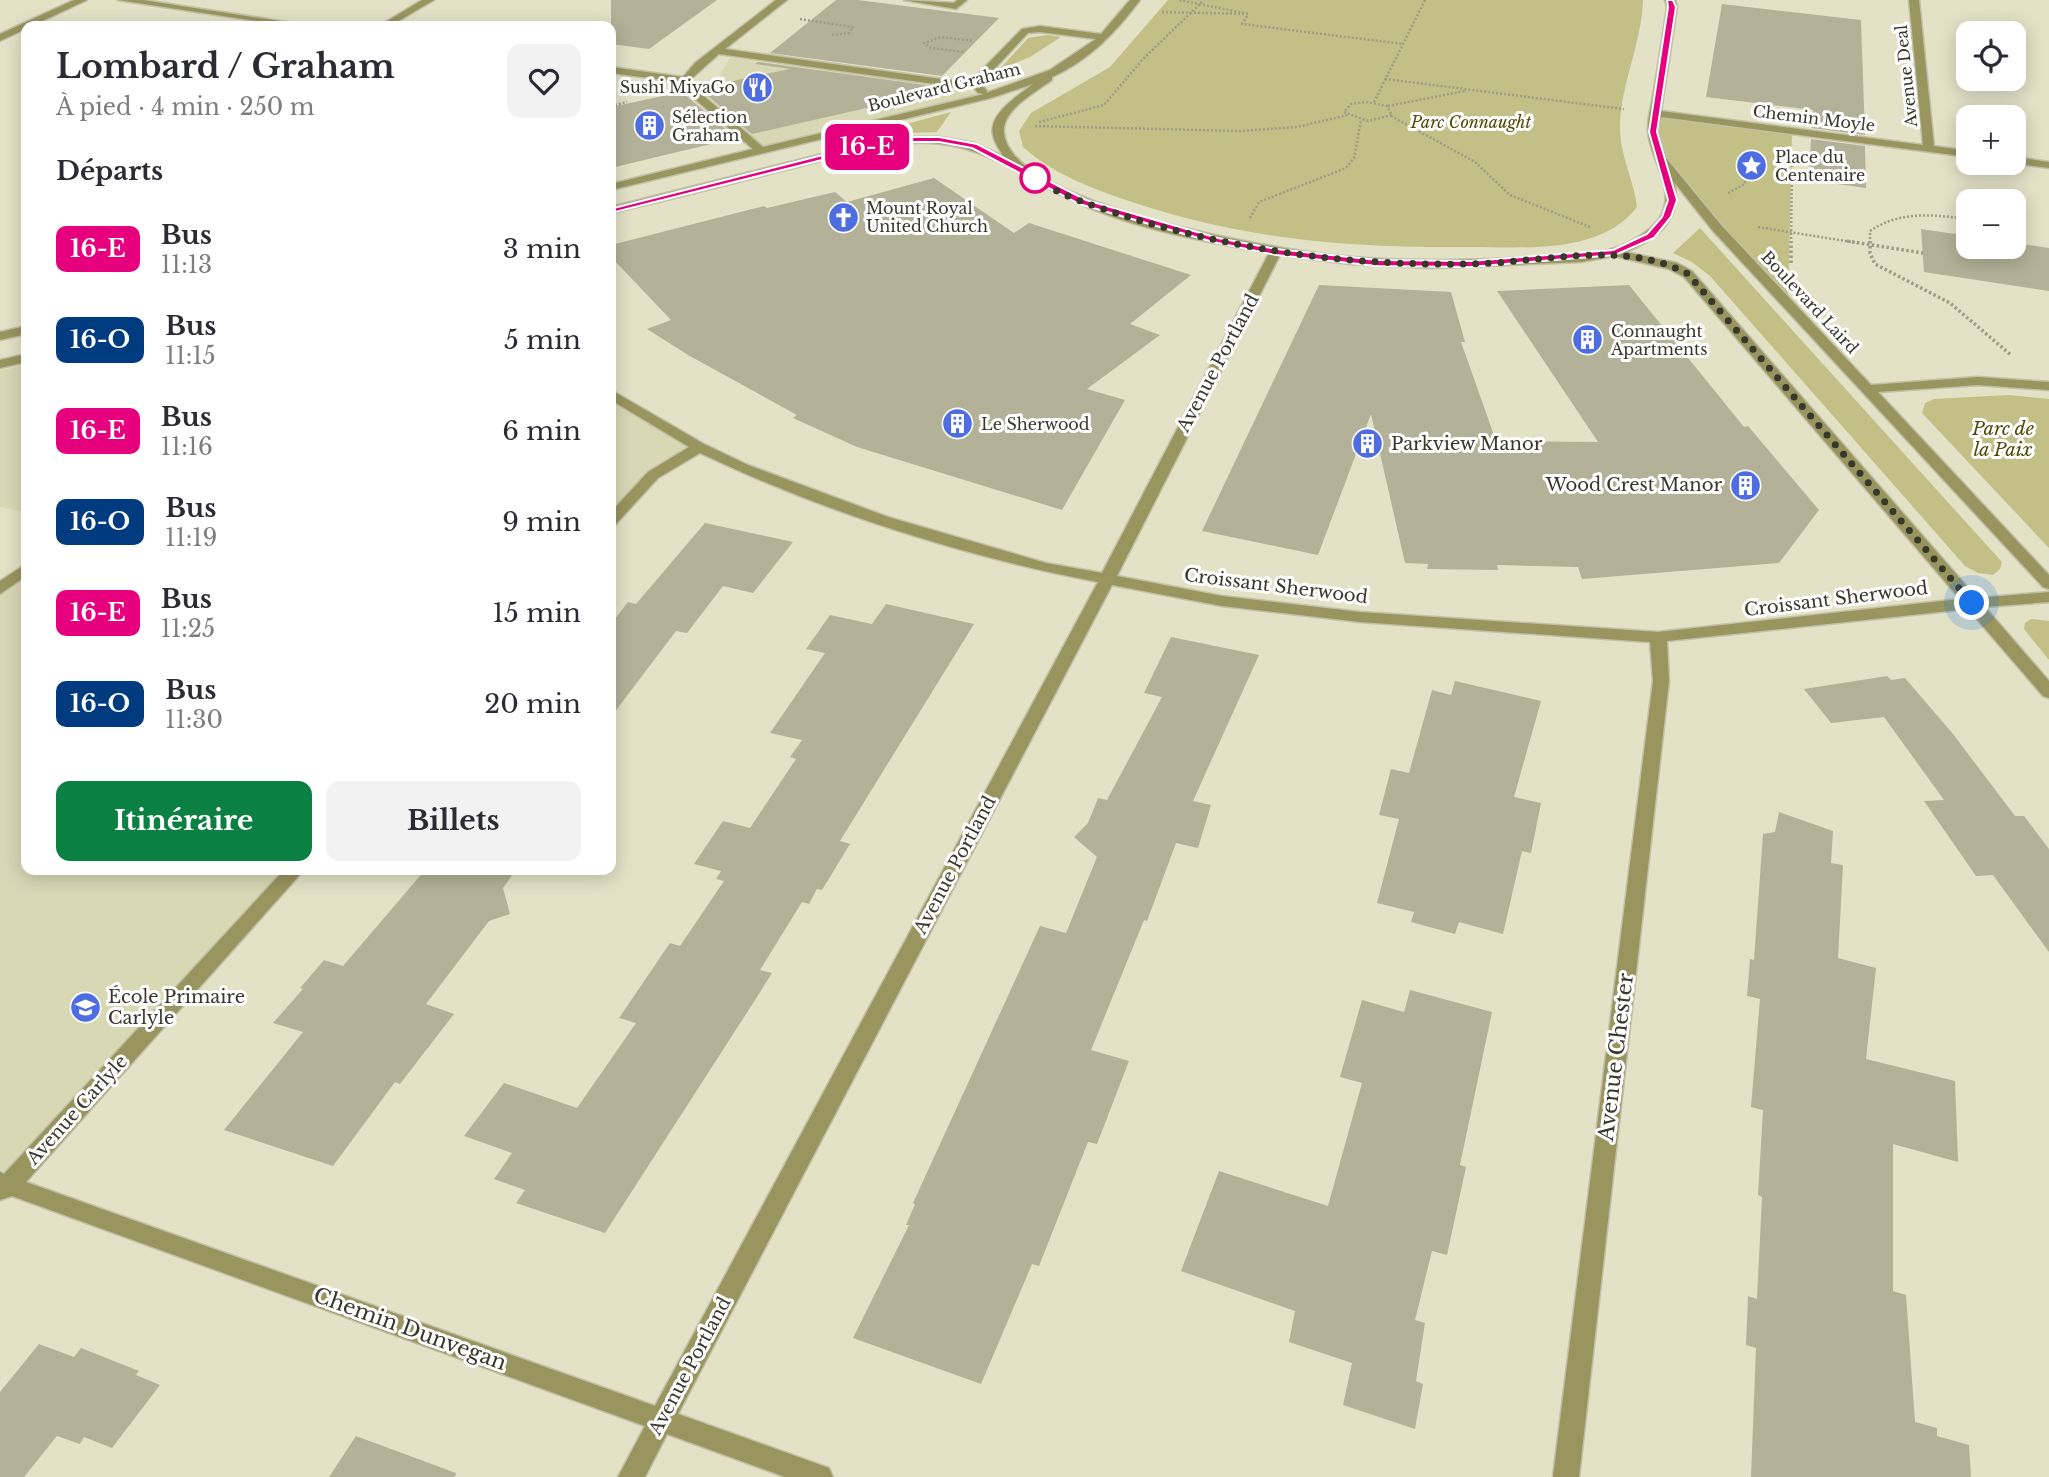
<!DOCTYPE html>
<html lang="fr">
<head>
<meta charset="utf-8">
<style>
	:root { --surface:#fff; --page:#f2f2f3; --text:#2b2b33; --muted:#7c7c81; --accent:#0b8043 }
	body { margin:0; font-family:"Libre Baskerville",serif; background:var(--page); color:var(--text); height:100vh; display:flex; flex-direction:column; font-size:26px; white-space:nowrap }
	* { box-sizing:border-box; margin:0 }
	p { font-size:23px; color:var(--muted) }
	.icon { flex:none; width:38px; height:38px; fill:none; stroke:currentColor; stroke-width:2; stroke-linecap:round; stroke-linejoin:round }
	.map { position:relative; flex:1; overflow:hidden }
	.sheet { position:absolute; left:21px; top:21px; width:595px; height:854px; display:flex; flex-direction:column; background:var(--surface); border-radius:14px; box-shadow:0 4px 18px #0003 }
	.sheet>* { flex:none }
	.badge { padding:0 14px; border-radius:10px; font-size:24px; line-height:46px }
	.buttons { position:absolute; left:1956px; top:21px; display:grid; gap:14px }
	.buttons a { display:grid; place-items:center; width:70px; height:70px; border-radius:14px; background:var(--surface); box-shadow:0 4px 18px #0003; font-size:35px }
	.you { position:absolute; width:35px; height:35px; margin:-18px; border:5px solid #fff; border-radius:50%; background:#1a73e8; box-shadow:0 0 0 10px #1a73e833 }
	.map>.badge { position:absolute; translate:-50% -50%; box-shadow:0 0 0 4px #fff }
	h2 { padding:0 35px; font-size:26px; line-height:63px }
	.round { display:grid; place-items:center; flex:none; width:74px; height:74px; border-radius:14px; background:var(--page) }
	.head { display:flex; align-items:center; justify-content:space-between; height:119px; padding:0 35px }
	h1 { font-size:33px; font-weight:800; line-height:52px }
	.action { display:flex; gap:14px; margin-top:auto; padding:14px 35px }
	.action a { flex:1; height:80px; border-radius:14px; background:var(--accent); color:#fff; font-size:28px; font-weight:800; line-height:80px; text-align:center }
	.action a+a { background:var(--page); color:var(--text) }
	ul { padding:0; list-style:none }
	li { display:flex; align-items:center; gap:21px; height:91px; padding:0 35px }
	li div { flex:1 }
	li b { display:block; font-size:26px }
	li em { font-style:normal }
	li .badge { min-width:77px; font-weight:700; text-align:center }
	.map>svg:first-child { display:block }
</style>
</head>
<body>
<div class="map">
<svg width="2049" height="1477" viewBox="0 0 2049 1477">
	<rect width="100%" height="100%" fill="#e3e2c7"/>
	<path fill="#d9d8b5" d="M730 58 948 86 987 96 761 151 686 86 720 81V74Z
		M26 364V512L0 507V371Z
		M611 394 699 447 653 475 611 521Z
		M26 569V870H295L9 1185 0 1182V589Z"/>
	<path fill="#c3c087" d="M1168 0H1643C1642 43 1620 85 1620 128 1620 156 1634 180 1637 207 1600 255 1524 247 1469 247 1352 248 1247 240 1135 203 1096 190 1054 175 1023 147L1019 131 1031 113 1110 67Z
		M1047 35 1061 37 1030 57 999 70 1028 38Z
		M951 112 937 132 885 134 884 130Z
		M1655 113 1792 131 1788 305 1661 159Z
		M1700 228 2002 562 2000 569 1993 575 1978 573 1965 566 1710 276 1692 262 1673 253Z
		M2009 395 2049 399V548L1922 413 1925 403 1934 399Z
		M2031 619 2049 621V660L2024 629 2025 623Z"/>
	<path fill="#b3b298" d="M611 0H717L649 49 611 44Z
		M836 0H858L999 18 942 76 770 53Z
		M1722 4 1861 20 1865 135 1812 128 1813 110 1706 97Z
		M758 62 932 86 924 95 752 134 699 88 790 69 755 64Z
		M682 92 736 138 611 168V107Z
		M1811 139 1865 146 1866 188 1809 180Z
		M934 178 1014 233 1029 223 1191 275 1130 324 1160 335 1087 389 1125 400 1062 510 857 447 793 418 797 415 688 355 647 329 671 320 611 257V245L764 206 767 208 835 192 847 202Z
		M1921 229 1969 236V247H2014V243L2049 248V291L1924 272Z
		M1319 285 1451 292 1465 342H1461L1496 441 1598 442 1497 291 1629 285 1744 427 1748 426 1819 510 1779 563 1582 579 1578 567 1497 565 1498 570 1427 569 1428 564 1405 563 1371 414 1318 555 1202 531Z
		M705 523 793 542 753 593 723 586 687 633 676 631 611 717V624L628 602 636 604Z
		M886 604 974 624 840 841 850 844 822 890 817 889 809 904 802 902 760 970 772 973 757 997 605 1233 516 1203 525 1190 494 1179 512 1153 464 1136 504 1083 577 1108 636 1023 619 1018 670 943 680 946 724 881 716 879 721 871 694 864 723 821 750 828 796 759 790 757 802 740 770 733 825 653 806 649 830 615 872 624Z
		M1171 637 1259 655 1193 801 1211 805 1198 848 1176 843 1147 921 1144 920 1091 1050 1129 1061 1097 1144 1088 1142 1039 1266 1032 1264 981 1384 853 1338 909 1225H906L915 1204 913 1203 1040 926 1066 933 1097 857 1074 837 1088 823 1098 798 1107 800 1162 697 1144 693Z
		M1887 676 1891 680 1905 678 1953 734 2015 816H2024L2049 849V952L1993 875 1976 876 1924 801 1944 800 1884 717 1831 723 1804 689Z
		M1455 681 1541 701 1514 797 1541 803 1531 853 1522 851 1503 934 1459 922 1455 934 1411 922 1414 912 1377 903 1399 819 1379 815 1391 769 1409 773 1432 690 1451 695Z
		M1779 812 1833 831 1831 863 1843 865 1838 958 1876 968 1866 1059 1955 1081 1958 1162 1893 1144V1291L1906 1295 1915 1422 1937 1428V1436L1969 1445 1971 1477H1751L1756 1348 1746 1345 1748 1296 1757 1299 1762 1197 1758 1195 1763 1110 1751 1107 1760 999 1747 996 1750 959 1754 960 1763 834 1775 832Z
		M425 870H516L503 888 510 914 489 921 426 1004 454 1014 400 1084 395 1082 333 1166 224 1130 303 1032 273 1023 303 989 300 988 324 960 343 966Z
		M1410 990 1492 1012 1460 1165 1466 1167 1447 1255 1432 1251 1415 1320 1425 1323 1416 1381 1423 1384 1415 1429 1343 1405 1352 1363 1289 1342 1295 1311 1181 1271 1219 1171 1328 1206 1362 1083 1340 1077 1362 1000 1404 1012Z
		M39 1344 74 1357 81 1348 139 1371 136 1375 160 1385 112 1448 84 1437 80 1444 57 1436 24 1477H0V1392Z
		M356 1436 456 1473 455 1477H329Z"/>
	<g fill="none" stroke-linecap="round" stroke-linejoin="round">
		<defs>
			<path id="minor" d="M74 0H87L0 41V34Z
				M118 0H143L312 26H289Z
				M422 0H434L390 26H379Z
				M776 0H787L725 49 956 81 972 80 1022 29 1040 26 1101 34 1130 0H1140C1116 32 1090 60 1052 77V80C1036 92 1001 110 1004 133 1011 207 1289 252 1351 257 1413 262 1475 260 1537 257 1559 256 1584 257 1605 251 1625 246 1647 235 1659 219 1678 192 1650 159 1648 132 1647 120 1651 108 1653 96 1658 66 1663 37 1667 7L1665 0H1675L1677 7 1661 111 1923 145 1909 0H1919L1934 146 1969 151V157L1661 117 1658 132 1666 158 1721 225 1871 385 1978 377 2049 382V390L1978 385 1878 392 2049 575V589L2043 587 1713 231 1674 182C1683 219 1657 239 1626 252L1677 263 1692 271 1977 598 2049 592V602L1985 607 2049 681V698L2043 696 1968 609 1667 641 1669 681 1579 1477H1553L1653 681 1650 642 1360 622 1222 606 1112 585 678 1414 829 1468 833 1477H785L667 1434 645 1477H618L645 1426 12 1196 0 1200V1172L4 1174 284 870H304L26 1182 655 1406 1098 582C966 557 821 511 700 453L658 478 616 524 611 525V512L648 472 689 447 611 400V390L704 444 748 465 888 517 1046 563 1102 573 1269 253C1206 242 1139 230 1080 204 1033 184 994 150 941 144 895 138 845 155 801 166 737 182 674 199 611 213V207L862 144 914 137H939L974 143 1003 156C1000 150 994 142 993 135 988 114 1019 95 1033 84L991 98 611 190V184L753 149 682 88 680 82 611 73V67L683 77 695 63ZM1040 32 1096 39 1050 70 986 93 987 91 981 83 1028 33ZM719 54 956 87 972 86 978 93 984 94 763 147 691 85 690 80ZM1280 255 1350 264 1433 268 1581 262 1614 256 1669 269 1684 277 1960 599 1658 632 1360 612 1222 596 1117 576Z
				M904 0 954 3 957 0H967L956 9Z
				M2014 157 2049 162V168L2012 163H2014Z
				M26 326V334L0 340V332Z
				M26 354V362L0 368V360Z
				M26 564V576L0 594V581Z"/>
		</defs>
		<use href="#minor" stroke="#c1c0a8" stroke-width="3"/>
		<path stroke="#9d9c88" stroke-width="2.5" stroke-dasharray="2 2" stroke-linecap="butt" d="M1162 12 1249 14 1179 0
			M1247 16 1242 24 1403 44
			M800 19 853 27 849 33 832 35
			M963 52 931 48 924 43 941 37 973 41
			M1385 79 1624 109
			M1366 102 1387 106 1392 115 1368 121 1344 112 1351 104Z
			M1374 102 1425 0
			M611 106 627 102
			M1388 106 1465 91
			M1391 116 1475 162 1510 195 1590 227
			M1039 122 1104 105 1143 59 1204 0
			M1035 126 1241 131 1297 127 1348 115
			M1728 193 1745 184V153
			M1250 218 1259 202 1346 168 1354 158 1361 120
			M1758 227 1858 243
			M1791 243 1792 160
			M1870 243V231C1901 210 1934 215 1969 219"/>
		<path stroke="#9d9c88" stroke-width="3.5" stroke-dasharray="2.5 2.5" stroke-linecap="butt" d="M1847 241 1923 253
			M1870 241V253L1875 264 1950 303 2011 355
			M1791 263V241"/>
		<use href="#minor" fill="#99955e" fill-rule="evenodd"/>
	</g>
	<path fill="#e6007e" stroke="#fff" stroke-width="2" d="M1667 0H1673L1676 7 1657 132 1677 200 1671 217 1654 238 1615 255 1470 267 1377 266 1276 255 1213 242 1079 204 972 148 939 142H914L862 150 611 213 606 210 862 145 914 137H939L977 144 1086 200 1218 238 1276 249 1377 260 1470 261 1613 250 1647 234 1662 217 1668 200 1649 132 1668 7Z"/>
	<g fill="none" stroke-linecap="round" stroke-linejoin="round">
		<path stroke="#37372c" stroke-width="7" stroke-dasharray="0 12.6" d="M1035 178C1058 195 1094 206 1125 216 1238 251 1352 266 1470 264 1541 263 1624 239 1688 274L1972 603"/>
	</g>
	<defs>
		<symbol id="restaurant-disc" viewBox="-11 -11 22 22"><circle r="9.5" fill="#4e6de1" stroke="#fff"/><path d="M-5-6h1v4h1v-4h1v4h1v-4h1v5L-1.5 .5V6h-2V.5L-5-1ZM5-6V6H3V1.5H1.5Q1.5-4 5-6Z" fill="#fff"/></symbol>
		<symbol id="building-disc" viewBox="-11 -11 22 22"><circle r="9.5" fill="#4e6de1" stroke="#fff"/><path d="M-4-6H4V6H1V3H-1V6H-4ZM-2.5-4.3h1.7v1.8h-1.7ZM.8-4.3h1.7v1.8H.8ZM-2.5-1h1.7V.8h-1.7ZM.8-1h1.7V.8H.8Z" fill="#fff"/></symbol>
		<symbol id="sight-disc" viewBox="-11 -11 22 22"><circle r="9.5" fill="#4e6de1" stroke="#fff"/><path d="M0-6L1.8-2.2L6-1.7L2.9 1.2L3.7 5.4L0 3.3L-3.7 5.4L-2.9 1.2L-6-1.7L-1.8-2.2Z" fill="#fff"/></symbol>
		<symbol id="church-disc" viewBox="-11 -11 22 22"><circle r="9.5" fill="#4e6de1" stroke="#fff"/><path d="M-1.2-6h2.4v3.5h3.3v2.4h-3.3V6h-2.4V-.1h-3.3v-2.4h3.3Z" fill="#fff"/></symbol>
		<symbol id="school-disc" viewBox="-11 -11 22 22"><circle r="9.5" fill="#4e6de1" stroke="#fff"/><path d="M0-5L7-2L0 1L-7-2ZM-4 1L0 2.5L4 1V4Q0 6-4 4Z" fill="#fff"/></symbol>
	</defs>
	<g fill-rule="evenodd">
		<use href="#restaurant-disc" x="740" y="70" width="35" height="35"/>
		<use href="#building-disc" x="632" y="108" width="35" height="35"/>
		<use href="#sight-disc" x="1734" y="148" width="35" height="35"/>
		<use href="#church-disc" x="826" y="200" width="35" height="35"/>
		<use href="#building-disc" x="1570" y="322" width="35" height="35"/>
		<use href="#building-disc" x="940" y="406" width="35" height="35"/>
		<use href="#building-disc" x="1350" y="426" width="35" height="35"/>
		<use href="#building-disc" x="1728" y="468" width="35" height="35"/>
		<use href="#school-disc" x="68" y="990" width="35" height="35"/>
	</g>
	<circle fill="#fff" stroke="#e6007e" stroke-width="3.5" cx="1035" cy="178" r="14"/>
	<g text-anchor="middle" stroke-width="6" stroke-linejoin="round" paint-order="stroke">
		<g font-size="16" fill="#37372c" stroke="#fff">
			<text transform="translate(1906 76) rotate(-96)" y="6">Avenue Deal</text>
			<text transform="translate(944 87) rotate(-14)" y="6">Boulevard Graham</text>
			<text transform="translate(1814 118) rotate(7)" y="6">Chemin Moyle</text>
			<text transform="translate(1810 302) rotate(47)" y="6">Boulevard Laird</text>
		</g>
		<g font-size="16" fill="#37372c" stroke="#fff" text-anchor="start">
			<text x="735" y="93" text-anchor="end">Sushi MiyaGo</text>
			<text x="672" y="123">Sélection<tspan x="672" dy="18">Graham</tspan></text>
			<text x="1775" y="163">Place du<tspan x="1775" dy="18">Centenaire</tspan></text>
			<text x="866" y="214">Mount Royal<tspan x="866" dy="18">United Church</tspan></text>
			<text x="1611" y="337">Connaught<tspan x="1611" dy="18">Apartments</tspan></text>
			<text x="981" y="430">Le Sherwood</text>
		</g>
		<g font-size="16" font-style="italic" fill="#4e4902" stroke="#fff">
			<text x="1471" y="128">Parc Connaught</text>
		</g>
		<g font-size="18" fill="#37372c" stroke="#fff">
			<text transform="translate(1218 363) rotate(-62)" y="6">Avenue Portland</text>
			<text transform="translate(1276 586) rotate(7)" y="6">Croissant Sherwood</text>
			<text transform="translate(1836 599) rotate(-7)" y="6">Croissant Sherwood</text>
			<text transform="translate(955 865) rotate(-62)" y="6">Avenue Portland</text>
			<text transform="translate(77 1110) rotate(-48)" y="6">Avenue Carlyle</text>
			<text transform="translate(690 1366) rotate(-62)" y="6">Avenue Portland</text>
		</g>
		<g font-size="18" font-style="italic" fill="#4e4902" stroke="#fff">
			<text x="2003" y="435">Parc de<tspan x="2003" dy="21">la Paix</tspan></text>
		</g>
		<g font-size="18" fill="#37372c" stroke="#fff" text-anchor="start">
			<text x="1391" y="450">Parkview Manor</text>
			<text x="1722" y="491" text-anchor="end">Wood Crest Manor</text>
			<text x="108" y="1003">École Primaire<tspan x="108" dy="21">Carlyle</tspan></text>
		</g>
		<g font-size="21" fill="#37372c" stroke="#fff">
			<text transform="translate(1616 1057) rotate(-83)" y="7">Avenue Chester</text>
			<text transform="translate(410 1329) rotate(20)" y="7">Chemin Dunvegan</text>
		</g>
	</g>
</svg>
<div class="buttons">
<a><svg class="icon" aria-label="locate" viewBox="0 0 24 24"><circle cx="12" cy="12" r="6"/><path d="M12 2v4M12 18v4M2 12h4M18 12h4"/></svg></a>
<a>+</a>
<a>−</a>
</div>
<div class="you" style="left:1972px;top:603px"></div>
<b class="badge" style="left:867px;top:147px;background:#e6007e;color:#fff">16-E</b>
<section class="sheet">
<div class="head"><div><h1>Lombard / Graham</h1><p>À pied · 4 min · 250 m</p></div><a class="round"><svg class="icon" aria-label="heart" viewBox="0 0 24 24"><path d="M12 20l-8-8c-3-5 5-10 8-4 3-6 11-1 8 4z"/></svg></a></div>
<h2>Départs</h2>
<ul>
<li><span class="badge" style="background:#e6007e;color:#fff">16-E</span><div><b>Bus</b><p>11:13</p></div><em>3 min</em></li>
<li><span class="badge" style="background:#003b80;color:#fff">16-O</span><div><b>Bus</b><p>11:15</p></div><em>5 min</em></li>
<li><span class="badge" style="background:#e6007e;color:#fff">16-E</span><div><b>Bus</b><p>11:16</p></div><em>6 min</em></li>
<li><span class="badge" style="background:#003b80;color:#fff">16-O</span><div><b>Bus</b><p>11:19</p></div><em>9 min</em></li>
<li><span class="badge" style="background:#e6007e;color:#fff">16-E</span><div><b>Bus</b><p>11:25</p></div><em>15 min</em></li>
<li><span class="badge" style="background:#003b80;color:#fff">16-O</span><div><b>Bus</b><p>11:30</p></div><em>20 min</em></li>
</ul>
<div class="action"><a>Itinéraire</a><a>Billets</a></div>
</section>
</div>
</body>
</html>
